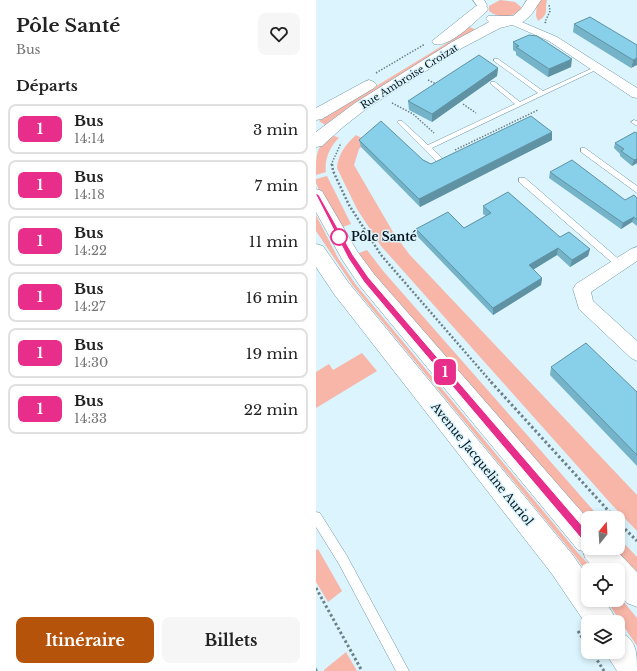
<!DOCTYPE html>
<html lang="fr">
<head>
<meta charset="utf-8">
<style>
	:root { --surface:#fff; --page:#f6f6f6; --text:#222; --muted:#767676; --line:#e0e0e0; --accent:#b45309 }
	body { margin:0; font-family:"Libre Baskerville",serif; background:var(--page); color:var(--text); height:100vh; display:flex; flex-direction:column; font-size:15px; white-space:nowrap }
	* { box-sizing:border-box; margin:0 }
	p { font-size:13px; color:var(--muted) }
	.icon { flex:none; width:22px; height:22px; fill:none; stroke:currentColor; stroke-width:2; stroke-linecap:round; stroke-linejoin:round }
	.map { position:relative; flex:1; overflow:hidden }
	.drawer { display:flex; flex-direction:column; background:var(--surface); width:316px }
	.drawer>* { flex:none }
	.badge { padding:0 8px; border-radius:6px; font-size:14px; line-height:26px }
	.needle { width:26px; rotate:18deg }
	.tools { position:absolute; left:265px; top:511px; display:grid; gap:8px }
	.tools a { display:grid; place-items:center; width:44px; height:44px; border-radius:8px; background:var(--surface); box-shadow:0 2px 6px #0003; font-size:20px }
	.map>.badge { position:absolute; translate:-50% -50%; box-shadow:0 0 0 2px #fff }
	h2 { padding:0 16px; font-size:15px; line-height:36px }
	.round { display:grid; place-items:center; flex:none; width:42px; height:42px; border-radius:8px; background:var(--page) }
	.overview { display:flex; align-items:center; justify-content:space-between; height:68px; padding:0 16px }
	h1 { font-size:19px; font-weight:700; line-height:30px }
	.primary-button { display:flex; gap:8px; margin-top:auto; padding:8px 16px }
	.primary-button a { flex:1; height:46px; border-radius:8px; background:var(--accent); color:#fff; font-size:16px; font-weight:700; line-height:46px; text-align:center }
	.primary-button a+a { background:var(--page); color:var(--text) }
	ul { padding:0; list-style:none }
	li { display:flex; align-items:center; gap:12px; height:50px; margin:0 8px 6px; padding:0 8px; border:2px solid var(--line); border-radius:8px }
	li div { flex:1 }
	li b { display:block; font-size:15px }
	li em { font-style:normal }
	li .badge { min-width:44px; font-weight:700; text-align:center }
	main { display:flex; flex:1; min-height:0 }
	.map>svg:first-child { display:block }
</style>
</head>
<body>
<main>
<section class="drawer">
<div class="overview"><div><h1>Pôle Santé</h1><p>Bus</p></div><a class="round"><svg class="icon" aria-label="heart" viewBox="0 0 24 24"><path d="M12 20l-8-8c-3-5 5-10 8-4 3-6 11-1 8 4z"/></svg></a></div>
<h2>Départs</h2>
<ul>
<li><span class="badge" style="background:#e82e8b;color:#fff">1</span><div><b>Bus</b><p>14:14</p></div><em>3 min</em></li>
<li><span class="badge" style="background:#e92d8b;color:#fff">1</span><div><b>Bus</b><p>14:18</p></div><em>7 min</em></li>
<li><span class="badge" style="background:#e82e8b;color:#fff">1</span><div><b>Bus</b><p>14:22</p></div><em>11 min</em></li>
<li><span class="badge" style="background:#e92d8b;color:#fff">1</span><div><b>Bus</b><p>14:27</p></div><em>16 min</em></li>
<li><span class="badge" style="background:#e82e8b;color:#fff">1</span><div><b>Bus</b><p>14:30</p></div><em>19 min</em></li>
<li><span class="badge" style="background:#e92d8b;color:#fff">1</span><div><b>Bus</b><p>14:33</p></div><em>22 min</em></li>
</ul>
<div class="primary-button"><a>Itinéraire</a><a>Billets</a></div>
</section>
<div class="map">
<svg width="321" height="671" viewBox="0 0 321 671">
	<rect width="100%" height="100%" fill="#dbf4fd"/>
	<path fill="#f7b6a7" d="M184 0 199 2 205 7V9C197 18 183 19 173 11V6Z
		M221 0H231C228 10 234 14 222 21L220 16Z
		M154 27 160 30 141 39 35 106 9 125 3 121 139 38Z
		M14 134 23 138C14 146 8 160 10 172L0 175C0 154 0 149 14 134Z
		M40 135 51 141 43 149 38 165 77 232 93 254 321 495V531L297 506 65 246 41 209 21 168C22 154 30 144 40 135Z
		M11 176 35 224 21 229 0 183V179Z
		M0 215 22 258 40 285 262 553 278 570H272V574L259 556 37 286 0 231Z
		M51 250 68 272 284 518H272V534L38 255Z
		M46 353 61 371 0 408V372L13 364 17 370Z
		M302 537 321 557V585L286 548H302Z
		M2 549 26 591 12 602 0 582V550Z
		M302 595 321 618V646L290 600H302Z
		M30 652 41 671H8V670Z"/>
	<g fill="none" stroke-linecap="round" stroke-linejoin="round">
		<defs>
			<path id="service" d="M178 59H182L227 91 279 67 284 68 116 148 130 162 129 164H123L81 122 82 121H86L112 145 199 104 175 84V82H179L204 102 222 93 178 61Z
				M318 120 321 121V126L315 122Z
				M265 148H269L321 186V193L265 152Z
				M203 178H209L306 262 307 264 306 266H300L203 182Z
				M0 512 4 513 31 556 93 671H80L23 564 0 527Z"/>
			<path id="minor" d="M157 0H168L171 5 170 7H162Z
				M194 17 241 37 321 88V98L316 97 233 41 190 22 188 20 190 18Z
				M321 247V261L275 292 277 301 321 341V361L315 358 263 309 257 289 260 284 315 249Z"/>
			<path id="secondary" d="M211 0H225L215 15 207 22 184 28 146 48 50 109 27 127 6 146 0 147V132L39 103 136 42 173 22 170 19 172 16H197L205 9Z
				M165 5 170 6 172 9 170 12C158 22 134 48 118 44L116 41 160 6Z
				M53 80 58 82 61 85 58 88 6 119 0 120V108L48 82Z
				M0 189 6 191 41 251 58 274 272 519V548H298L321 572V607L311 603 302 594V570H280L269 558 267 551 262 550 44 286 27 261 0 212Z
				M0 244 7 246 32 282 256 554 272 577V600H288L296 612 301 622H272V627L236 574 18 294 0 267Z
				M302 631C321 640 321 651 321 671H301L289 652H302Z"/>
		</defs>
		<use href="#service" stroke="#6f95a4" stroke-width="1"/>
		<use href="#minor" stroke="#6f95a4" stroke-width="1"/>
		<use href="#secondary" stroke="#6f95a4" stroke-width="1"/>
		<path stroke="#6d8088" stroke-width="1.5" stroke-dasharray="1.5 1.5" stroke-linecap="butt" d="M230 23 229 22 234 11 233 4
			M60 73 109 44
			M112 80 122 85
			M76 103 97 114 118 133
			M147 104 160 113
			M139 150 222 110
			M15 165 25 143"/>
		<path stroke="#6d8088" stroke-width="2.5" stroke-dasharray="2 2" stroke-linecap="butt" d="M16 164 17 171 33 205 65 255 176 383"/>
		<path stroke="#6d8088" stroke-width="3" stroke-dasharray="2.5 2.5" stroke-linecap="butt" d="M175 382 299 518
			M302 522 321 541
			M0 588 46 671
			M262 631 272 647
			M276 652 288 671"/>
		<use href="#service" fill="#fff" fill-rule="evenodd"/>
		<use href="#minor" fill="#fff" fill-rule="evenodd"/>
		<use href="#secondary" fill="#fff" fill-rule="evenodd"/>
	</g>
	<path fill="#75b3c8" d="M258 24 321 45 315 68 257 32Z
		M197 42 255 67 232 77 200 55V52L197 50Z
		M182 68 181 76 116 122 93 110 92 101Z
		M236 132V140L104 207 45 147 43 140 107 160 115 164Z
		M319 132 321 163 316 166 304 156V154L298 148 299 143Z
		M234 172 309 200 321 198V226L316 222 305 229 233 178Z
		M167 206 274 249 272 256 254 267 241 255 217 269 226 278 225 285 177 315 101 236 100 229 148 228 170 216 167 214Z
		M235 367 321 392V466L234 375Z"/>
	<path fill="#5f92a3" d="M321 58V65L315 68 317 60Z
		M256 59 255 67 232 77 233 69Z
		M182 68 181 76 116 122V114Z
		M236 132V140L104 207 103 199Z
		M321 159V163L316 166 318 160Z
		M318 217 316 222 305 229 307 223Z
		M242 248 241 255 212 273 213 265Z
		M274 249 272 256 254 267 256 260Z
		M226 278 225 285 177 315V308Z
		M0 667 2 671H0Z"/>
	<path fill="#88d0e9" stroke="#5f92a3" d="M274 17 321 45V58L317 60 258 24Z
		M213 35 221 36 256 59 233 69 200 47 203 46 197 42Z
		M163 55 182 68 116 114 92 101Z
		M215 116 236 132 103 199 43 140 65 121 107 160 115 164Z
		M319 132 321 133V159L318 160 305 151 308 149 299 143Z
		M256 160 309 200 318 195 321 198V220L318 217 307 223 234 172Z
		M192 192 244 237 253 232 274 249 256 260 242 248 213 265 226 278 177 308 100 229 132 212 148 228 175 213 167 206Z
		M270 343 321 392V455L235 367Z"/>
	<path fill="#e82e8b" stroke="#fff" d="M0 193 3 195 37 255 53 278 275 536 277 540 275 543 272 544 269 543 48 282 32 258 0 195Z"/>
	<circle fill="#fff" stroke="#e82e8b" stroke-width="2" cx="23" cy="237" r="8"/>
	<g text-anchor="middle" stroke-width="3" stroke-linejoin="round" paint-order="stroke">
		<g font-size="10" fill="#07161c" stroke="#dbf4fd">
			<text transform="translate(93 76) rotate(-32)" y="4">Rue Ambroise Croizat</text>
		</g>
		<g font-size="12" font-weight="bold" fill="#07161c" stroke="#dbf4fd" text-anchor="start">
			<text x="35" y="241">Pôle Santé</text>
		</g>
		<g font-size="12" fill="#07161c" stroke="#dbf4fd">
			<text transform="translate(166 464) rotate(51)" y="4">Avenue Jacqueline Auriol</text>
		</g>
	</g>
</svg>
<div class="tools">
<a><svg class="needle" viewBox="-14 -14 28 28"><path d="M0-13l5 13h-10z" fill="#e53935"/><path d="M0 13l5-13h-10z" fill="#767676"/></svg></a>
<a><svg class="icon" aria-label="locate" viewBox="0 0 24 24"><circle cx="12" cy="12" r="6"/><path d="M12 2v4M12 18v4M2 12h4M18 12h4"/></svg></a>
<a><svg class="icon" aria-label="layers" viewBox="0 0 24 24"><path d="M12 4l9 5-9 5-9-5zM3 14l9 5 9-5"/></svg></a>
</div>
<b class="badge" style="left:129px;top:372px;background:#e82e8b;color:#fff">1</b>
</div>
</main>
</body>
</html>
